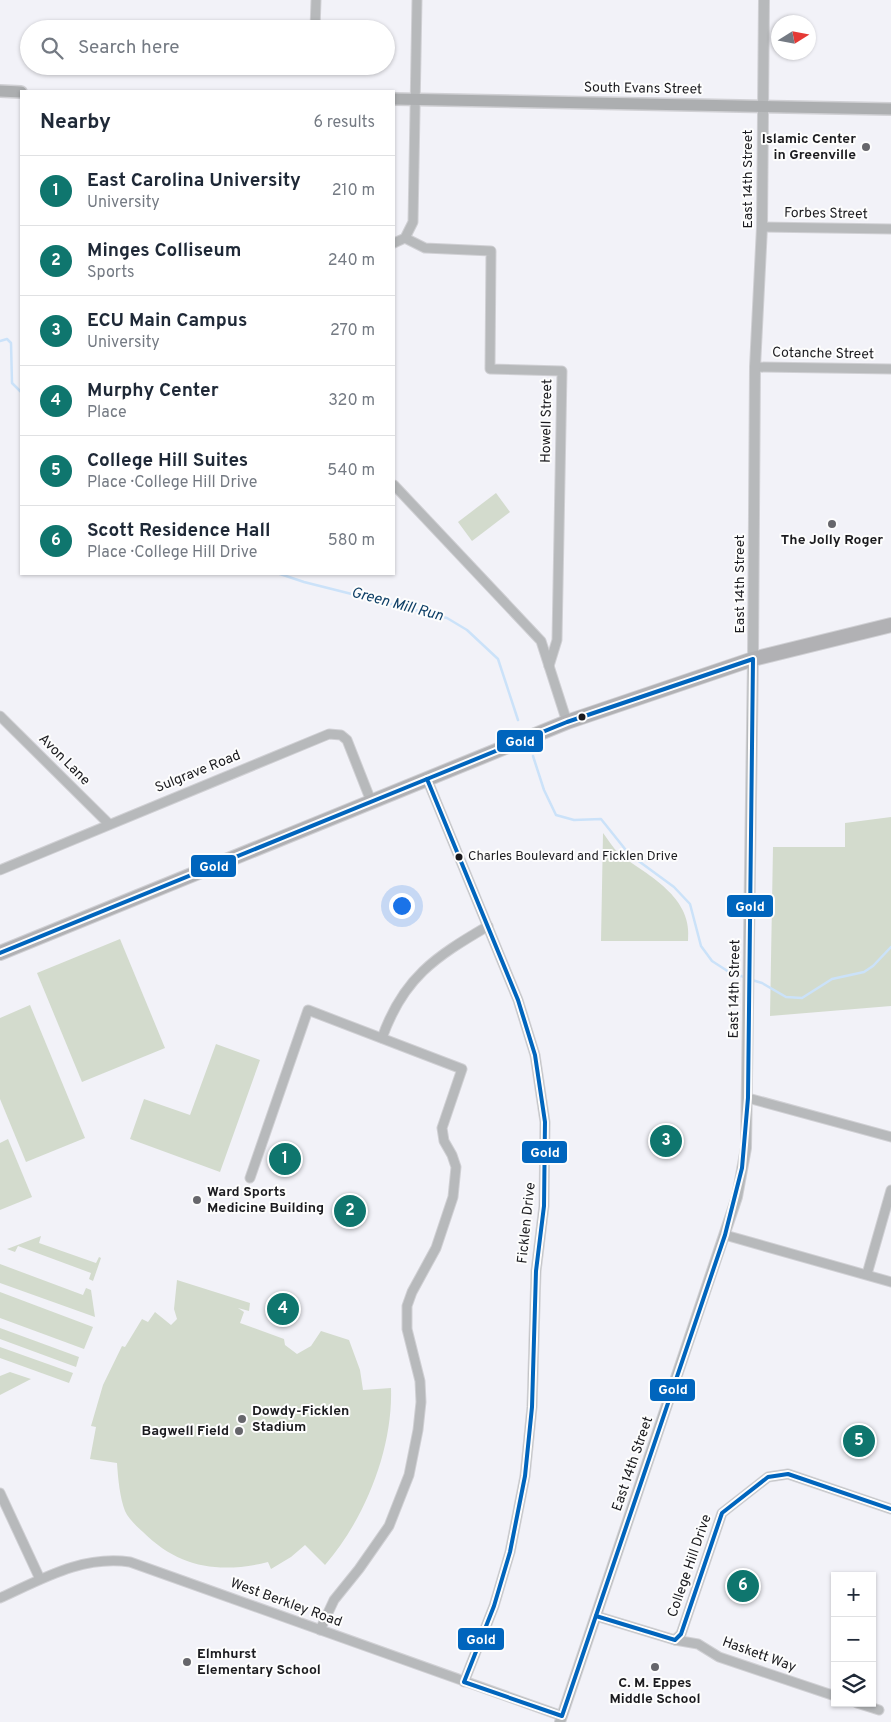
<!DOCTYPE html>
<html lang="en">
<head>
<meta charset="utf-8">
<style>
  :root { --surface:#fff; --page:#f2f2f3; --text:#1f2937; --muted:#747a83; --line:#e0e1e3; --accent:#0f766e }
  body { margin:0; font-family:Overpass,sans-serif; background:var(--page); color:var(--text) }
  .controls { position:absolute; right:15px; bottom:15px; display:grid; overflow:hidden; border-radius:0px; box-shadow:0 1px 4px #0004 }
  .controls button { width:45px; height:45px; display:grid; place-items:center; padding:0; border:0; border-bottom:1px solid var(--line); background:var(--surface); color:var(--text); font:25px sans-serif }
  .compass { position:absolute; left:771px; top:15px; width:45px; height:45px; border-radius:50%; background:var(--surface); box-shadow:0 1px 4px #0004; rotate:79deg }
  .you { position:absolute; left:401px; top:905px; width:18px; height:18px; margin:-12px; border:4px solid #fff; border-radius:50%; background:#1a73e8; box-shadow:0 0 0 8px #1a73e833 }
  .badge { display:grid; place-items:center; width:32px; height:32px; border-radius:50%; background:var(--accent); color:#fff; font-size:16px; font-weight:700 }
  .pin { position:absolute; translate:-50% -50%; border:2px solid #fff; box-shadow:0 1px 5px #0006 }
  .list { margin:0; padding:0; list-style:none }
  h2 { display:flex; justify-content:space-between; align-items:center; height:65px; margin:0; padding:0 20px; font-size:21px }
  h2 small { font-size:16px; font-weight:400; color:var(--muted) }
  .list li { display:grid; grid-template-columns:32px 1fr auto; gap:15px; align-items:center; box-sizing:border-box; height:70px; padding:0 20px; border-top:1px solid var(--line) }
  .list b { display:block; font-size:19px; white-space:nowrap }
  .list p { margin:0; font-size:16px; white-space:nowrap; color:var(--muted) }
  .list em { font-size:16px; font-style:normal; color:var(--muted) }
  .icon { flex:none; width:28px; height:28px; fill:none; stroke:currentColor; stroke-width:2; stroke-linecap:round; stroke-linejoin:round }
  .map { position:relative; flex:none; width:891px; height:1722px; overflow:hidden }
  .search { position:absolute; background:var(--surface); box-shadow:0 1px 4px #0004; left:20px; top:20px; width:375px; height:55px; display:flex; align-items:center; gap:12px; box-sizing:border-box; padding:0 18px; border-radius:28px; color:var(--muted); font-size:19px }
  .panel { position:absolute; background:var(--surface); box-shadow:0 1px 4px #0004; left:20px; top:90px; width:375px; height:485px; border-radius:0px }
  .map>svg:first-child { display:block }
  .green { fill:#d3dbcd }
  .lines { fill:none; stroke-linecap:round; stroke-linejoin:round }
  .stream { stroke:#cbe2f9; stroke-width:2.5 }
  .minor-casing { stroke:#d0d0d4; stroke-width:11 }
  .tertiary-casing { stroke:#d0d0d4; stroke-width:12 }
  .secondary-casing { stroke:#d0d0d4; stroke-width:14 }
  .primary-casing { stroke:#d0d0d4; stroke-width:16 }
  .minor { stroke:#b7b9bb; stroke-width:9 }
  .tertiary { stroke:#b7b9bb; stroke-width:10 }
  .secondary { stroke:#acaeb0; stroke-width:11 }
  .primary { stroke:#b1b1b4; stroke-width:14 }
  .bus-1-casing { stroke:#fdfdfd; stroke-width:8 }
  .bus-1 { stroke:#0065bd; stroke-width:4 }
  .poi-dot { fill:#66666b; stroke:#fdfdfd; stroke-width:2 }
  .bus-dot { fill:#1b1b1f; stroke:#fdfdfd; stroke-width:2 }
  .labels { text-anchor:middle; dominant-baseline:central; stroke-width:4; stroke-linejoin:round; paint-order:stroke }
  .bus-label { font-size:13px; fill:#1b1b1f; stroke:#fdfdfd; text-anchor:start }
  .street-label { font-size:14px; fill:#1b1b1f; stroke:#fdfdfd }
  .poi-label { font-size:14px; font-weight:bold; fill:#1b1b1f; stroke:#fdfdfd; text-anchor:start }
  .water-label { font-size:15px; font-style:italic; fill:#0e3f66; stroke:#fdfdfd }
  .line-badge { stroke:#fdfdfd; stroke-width:2 }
  .badge-label { font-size:14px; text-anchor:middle; font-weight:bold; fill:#fff }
</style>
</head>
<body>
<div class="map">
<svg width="891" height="1722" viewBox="0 0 891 1722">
  <rect width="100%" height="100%" fill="#f2f2f8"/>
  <!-- green -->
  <g class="green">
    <polygon points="496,493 510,512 472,541 458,522"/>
    <polygon points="891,817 891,1006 770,1016 773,847 845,847 845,823"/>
    <path d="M603,833c6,8 12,18 20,24 30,21 70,42 65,84h-87z"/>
    <polygon points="120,939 165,1048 82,1082 37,973"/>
    <polygon points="30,1005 85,1138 26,1162 0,1099 0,1018"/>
    <polygon points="216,1044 260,1060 220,1172 130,1139 144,1099 190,1115"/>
    <polygon points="8,1139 32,1197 0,1210 0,1143"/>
    <polygon points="41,1236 39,1243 96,1263 99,1257 101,1258 93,1281 89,1279 91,1273 18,1246 15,1252 7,1249"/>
    <polygon points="0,1264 83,1295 86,1288 91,1290 95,1317 0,1283"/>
    <path d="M177,1280l73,23 -1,8 -11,-3 6,4 -4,11 44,16 1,6 12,9 14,-8 10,-15 28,9 11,30 3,20 28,-2c2,61 -26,131 -66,177l-20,-20 -14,12 -20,12 -3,-7c-48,12 -89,6 -125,-30 -6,-5 -15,-14 -18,-21 -5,-13 -7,-32 -8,-48l-27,-4 6,-32 -5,-1 12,-41 19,-39 3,1 17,-28 6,3 7,-10 16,13 6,-6 -3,-10z"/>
    <polygon points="0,1292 93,1327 84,1349 0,1318"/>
    <polygon points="0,1328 79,1357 76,1367 0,1339"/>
    <polygon points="0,1347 73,1373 69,1383 0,1358"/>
    <polygon points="10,1372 31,1379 0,1395 0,1376"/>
  </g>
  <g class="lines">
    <!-- stream -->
    <g class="stream">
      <polyline points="0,341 7,339 11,343 12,383 21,392"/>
      <polyline points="280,574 304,582 447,618 467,630 498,659 518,720"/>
      <polyline points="533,756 544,790 556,815 574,820 601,819 629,854 674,887 690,904 701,946 712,961 729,972 744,977"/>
      <polyline points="752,980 762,983 786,997 802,998 832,979 864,972 873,966 891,947"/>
    </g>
    <!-- minor casing -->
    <g class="minor-casing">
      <g id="minor">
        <polyline points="315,29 316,0"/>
        <polyline points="762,227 891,229"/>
        <polyline points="405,238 425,248 491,251 490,369 562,371 557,640 549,666"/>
        <polyline points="394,243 405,238 413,222 417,0"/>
        <polyline points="755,367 891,369"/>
        <polyline points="394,485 541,641 567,722"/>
        <polyline points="0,716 109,824"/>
        <polyline points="427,779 518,1000 535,1055 545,1122 544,1206 536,1271 532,1407 525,1476 510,1552 494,1606 464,1682"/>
        <polyline points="0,870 329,734 341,735 347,740 371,801"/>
        <path d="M382,1038c21,-60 53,-81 106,-112"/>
        <polyline points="748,1098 891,1137"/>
        <polyline points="250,1178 308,1010 462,1069 442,1128 444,1141 452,1155 456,1167 453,1197 436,1248 412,1292 407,1306 407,1329 420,1381 421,1402 418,1430 409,1475 389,1526 359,1569 334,1600 320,1630"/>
        <polyline points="725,1235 891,1282"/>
        <polyline points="867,1274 891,1190"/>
        <polyline points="0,1493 40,1579"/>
        <path d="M0,1598c42,-19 82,-43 130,-36l432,154"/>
        <polyline points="596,1616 675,1640 681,1634 722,1513 768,1477 788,1474 891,1509"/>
        <polyline points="675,1640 698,1644 719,1657 835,1696"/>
        <polyline points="857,1703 879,1710"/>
      </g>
    </g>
    <!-- tertiary casing -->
    <g class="tertiary-casing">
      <polyline id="tertiary" points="560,1722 737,1197 746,1148 753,659 755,367 762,227 764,0"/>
    </g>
    <!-- secondary casing -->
    <g class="secondary-casing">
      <g id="secondary">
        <polyline points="0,91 21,92"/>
        <polyline points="394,99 891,109"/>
      </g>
    </g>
    <!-- primary casing -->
    <g class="primary-casing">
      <polyline id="primary" points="0,953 567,722 753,659 891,625"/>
    </g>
    <!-- minor -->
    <use href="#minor" class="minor"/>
    <!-- tertiary -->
    <use href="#tertiary" class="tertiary"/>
    <!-- secondary -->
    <use href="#secondary" class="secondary"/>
    <!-- primary -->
    <use href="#primary" class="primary"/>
    <!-- bus-1 casing -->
    <g class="bus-1-casing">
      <g id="bus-1">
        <polygon points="753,659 748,1098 742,1168 725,1235 562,1716 464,1682 494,1606 510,1552 525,1476 532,1407 536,1271 544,1206 545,1122 535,1055 518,1000 427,779 567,722"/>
        <polyline points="0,953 427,779"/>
        <polyline points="596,1616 675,1640 681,1634 722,1513 768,1477 788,1474 891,1509"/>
      </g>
    </g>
    <!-- bus-1 -->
    <use href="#bus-1" class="bus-1"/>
  </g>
  <!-- markers -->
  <g class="poi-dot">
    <circle cx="866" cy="147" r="5"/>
    <circle cx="832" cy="524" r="5"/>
    <circle cx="197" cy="1200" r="5"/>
    <circle cx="242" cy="1419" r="5"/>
    <circle cx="239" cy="1431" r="5"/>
    <circle cx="187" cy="1662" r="5"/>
    <circle cx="655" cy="1667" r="5"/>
  </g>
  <g class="bus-dot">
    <circle cx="582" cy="717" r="4.5"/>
    <circle cx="459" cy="857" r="4.5"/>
  </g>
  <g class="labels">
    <!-- bus labels -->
    <g class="bus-label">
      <text x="468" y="857">Charles Boulevard and Ficklen Drive</text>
    </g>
    <!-- street labels -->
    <g class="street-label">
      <text transform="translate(643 89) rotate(1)">South Evans Street</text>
      <text transform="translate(748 179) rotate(-90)">East 14th Street</text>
      <text transform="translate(826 214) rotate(1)">Forbes Street</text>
      <text transform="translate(823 354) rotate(1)">Cotanche Street</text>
      <text transform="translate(547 421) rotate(-89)">Howell Street</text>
      <text transform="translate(740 584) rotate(-90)">East 14th Street</text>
      <text transform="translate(64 760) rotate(45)">Avon Lane</text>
      <text transform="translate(198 772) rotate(-22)">Sulgrave Road</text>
      <text transform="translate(735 989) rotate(-89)">East 14th Street</text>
      <text transform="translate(527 1223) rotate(-84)">Ficklen Drive</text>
      <text transform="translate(633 1464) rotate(-71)">East 14th Street</text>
      <text transform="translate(690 1566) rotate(-71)">College Hill Drive</text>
      <text transform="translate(286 1603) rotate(20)">West Berkley Road</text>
      <text transform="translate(759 1655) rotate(20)">Haskett Way</text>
    </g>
    <!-- poi labels -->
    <g class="poi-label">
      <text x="856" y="139" text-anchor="end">Islamic Center<tspan x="856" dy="16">in Greenville</tspan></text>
      <text x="832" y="540" text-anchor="middle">The Jolly Roger</text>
      <text x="207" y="1192">Ward Sports<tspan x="207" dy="16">Medicine Building</tspan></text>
      <text x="252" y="1411">Dowdy-Ficklen<tspan x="252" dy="16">Stadium</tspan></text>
      <text x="229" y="1431" text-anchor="end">Bagwell Field</text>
      <text x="197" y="1654">Elmhurst<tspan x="197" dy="16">Elementary School</tspan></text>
      <text x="655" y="1683" text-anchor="middle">C. M. Eppes<tspan x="655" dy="16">Middle School</tspan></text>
    </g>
    <!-- water labels -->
    <g class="water-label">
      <text transform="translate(397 605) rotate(15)">Green Mill Run</text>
    </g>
  </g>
  <g class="line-badge">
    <rect x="496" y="729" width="48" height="24" rx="5" fill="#0065bd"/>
    <rect x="190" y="854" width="47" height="24" rx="5" fill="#0065bd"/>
    <rect x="726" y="894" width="48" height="24" rx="5" fill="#0065bd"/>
    <rect x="521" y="1140" width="47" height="24" rx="5" fill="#0065bd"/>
    <rect x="649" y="1378" width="47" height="24" rx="5" fill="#0065bd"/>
    <rect x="457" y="1627" width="48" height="24" rx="5" fill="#0065bd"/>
  </g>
  <g class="badge-label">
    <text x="520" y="746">Gold</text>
    <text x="214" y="871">Gold</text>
    <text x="750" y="911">Gold</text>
    <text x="545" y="1157">Gold</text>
    <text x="673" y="1394">Gold</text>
    <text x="481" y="1644">Gold</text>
  </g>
</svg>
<div class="controls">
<button>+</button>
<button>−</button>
<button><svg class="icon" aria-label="layers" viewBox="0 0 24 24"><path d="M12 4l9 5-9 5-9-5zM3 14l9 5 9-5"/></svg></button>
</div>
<svg class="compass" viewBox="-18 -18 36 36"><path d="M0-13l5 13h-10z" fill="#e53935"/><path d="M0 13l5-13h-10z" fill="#747a83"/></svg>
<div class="you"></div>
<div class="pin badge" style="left:285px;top:1159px">1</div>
<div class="pin badge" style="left:350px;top:1211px">2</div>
<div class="pin badge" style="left:666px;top:1141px">3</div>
<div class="pin badge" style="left:283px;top:1309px">4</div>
<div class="pin badge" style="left:859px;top:1441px">5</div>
<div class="pin badge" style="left:743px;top:1586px">6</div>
<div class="search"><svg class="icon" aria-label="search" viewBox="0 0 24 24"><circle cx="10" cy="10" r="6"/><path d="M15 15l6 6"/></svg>Search here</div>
<section class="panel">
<h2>Nearby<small>6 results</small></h2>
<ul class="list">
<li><span class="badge">1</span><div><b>East Carolina University</b><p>University</p></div><em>210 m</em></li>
<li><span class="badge">2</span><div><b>Minges Colliseum</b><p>Sports</p></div><em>240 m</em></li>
<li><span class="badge">3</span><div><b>ECU Main Campus</b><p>University</p></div><em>270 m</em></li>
<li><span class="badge">4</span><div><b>Murphy Center</b><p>Place</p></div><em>320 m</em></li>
<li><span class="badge">5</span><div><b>College Hill Suites</b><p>Place · College Hill Drive</p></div><em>540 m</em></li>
<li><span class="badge">6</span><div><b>Scott Residence Hall</b><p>Place · College Hill Drive</p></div><em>580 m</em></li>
</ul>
</section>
</div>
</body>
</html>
